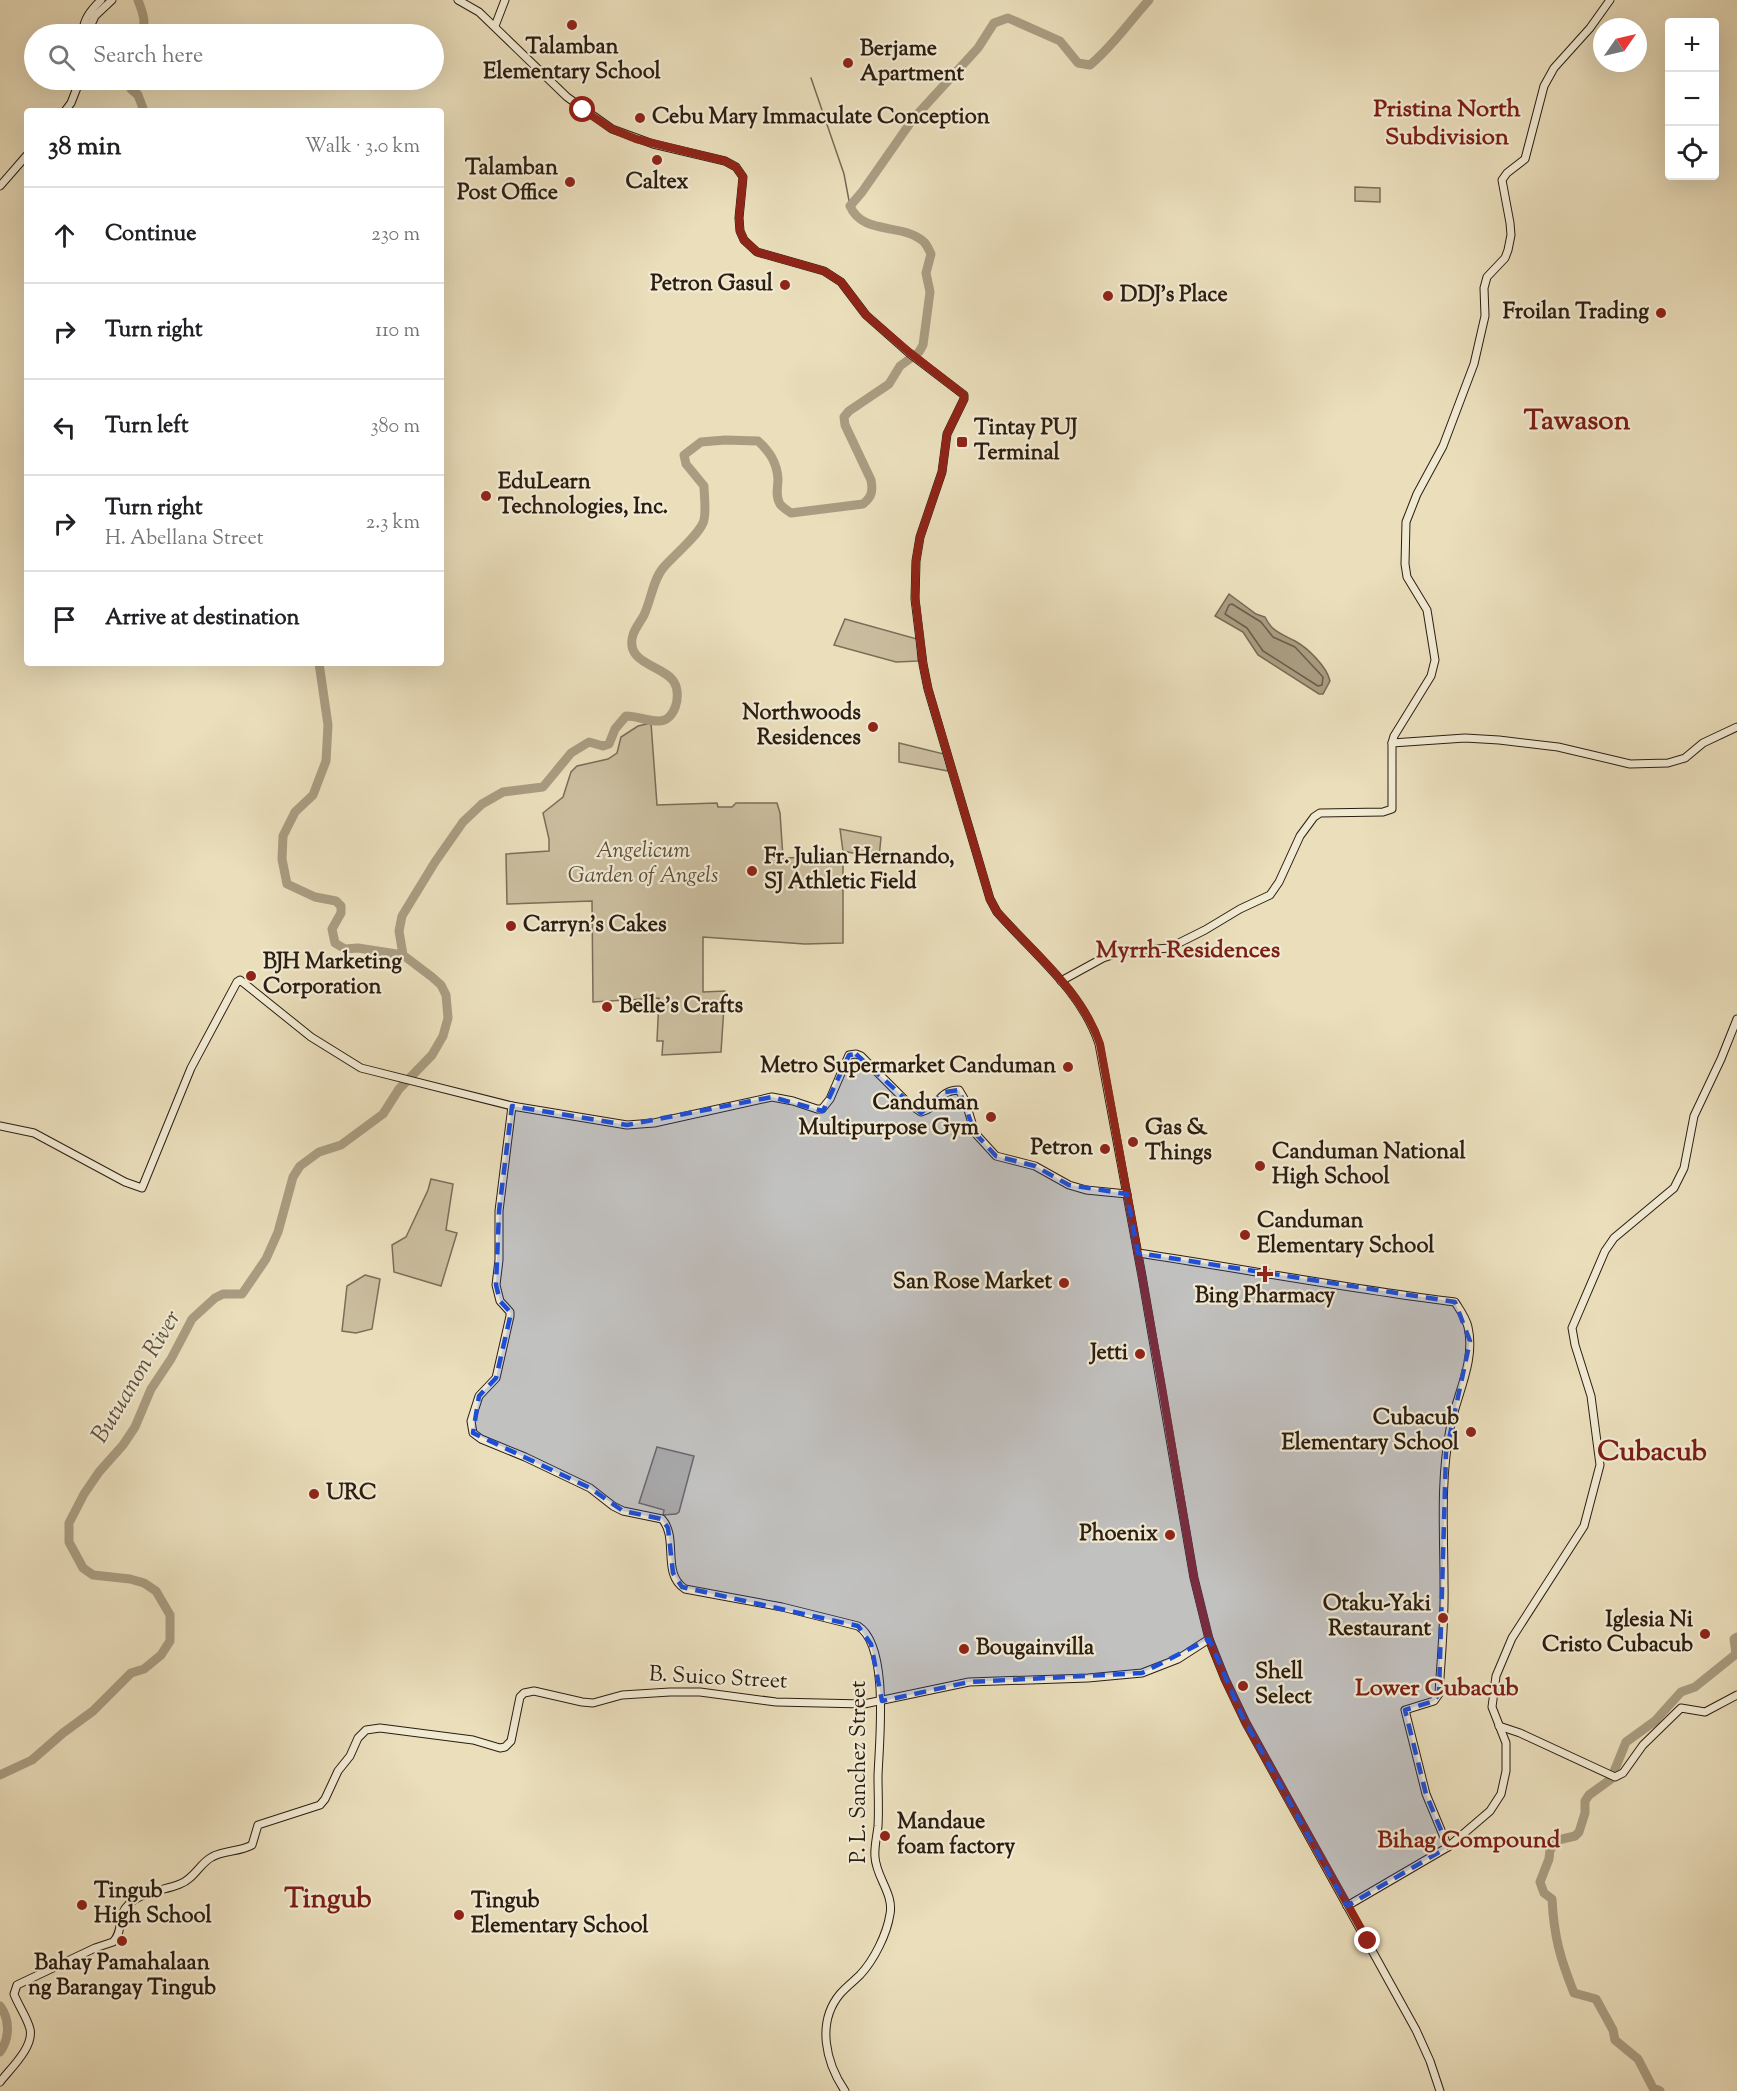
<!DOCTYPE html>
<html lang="en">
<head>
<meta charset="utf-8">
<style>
  :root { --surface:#fff; --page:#f6f6f6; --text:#202124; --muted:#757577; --line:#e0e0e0 }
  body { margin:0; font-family:"Sorts Mill Goudy",serif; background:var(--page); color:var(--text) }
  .controls { position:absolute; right:18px; top:18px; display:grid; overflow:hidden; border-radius:6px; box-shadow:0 6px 24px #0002 }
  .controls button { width:54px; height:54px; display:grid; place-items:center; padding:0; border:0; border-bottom:2px solid var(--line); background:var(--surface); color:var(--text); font:30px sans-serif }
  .compass { position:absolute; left:1593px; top:18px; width:54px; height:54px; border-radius:50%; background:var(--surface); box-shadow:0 6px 24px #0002; rotate:56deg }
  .stop { position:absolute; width:18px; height:18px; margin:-14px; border:4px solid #8f2418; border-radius:50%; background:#fff }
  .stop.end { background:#8f2418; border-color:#fff; box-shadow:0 2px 6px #0008 }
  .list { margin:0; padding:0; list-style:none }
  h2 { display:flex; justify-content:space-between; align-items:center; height:78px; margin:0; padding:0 24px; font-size:26px }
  h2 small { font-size:20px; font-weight:400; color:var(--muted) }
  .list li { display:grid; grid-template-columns:39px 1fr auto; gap:18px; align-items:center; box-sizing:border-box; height:96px; padding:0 24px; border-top:2px solid var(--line) }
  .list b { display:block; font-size:22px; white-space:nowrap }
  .list p { margin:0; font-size:20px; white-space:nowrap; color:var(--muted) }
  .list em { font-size:20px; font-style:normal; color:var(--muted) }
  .icon { flex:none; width:33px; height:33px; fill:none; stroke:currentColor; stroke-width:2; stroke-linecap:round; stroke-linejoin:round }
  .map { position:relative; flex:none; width:1737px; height:2091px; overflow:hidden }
  .search { position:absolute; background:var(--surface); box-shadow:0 6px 24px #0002; left:24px; top:24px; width:420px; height:66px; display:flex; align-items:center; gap:15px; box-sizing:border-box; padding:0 21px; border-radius:33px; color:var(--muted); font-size:22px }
  .panel { position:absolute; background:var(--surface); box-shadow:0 6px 24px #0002; left:24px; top:108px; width:420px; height:558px; border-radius:6px }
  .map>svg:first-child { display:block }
  .green { fill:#cabd9e; stroke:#7a6d58; stroke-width:1.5 }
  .water { fill:#a99c81; stroke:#776954; stroke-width:1.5 }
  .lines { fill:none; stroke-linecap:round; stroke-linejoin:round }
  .shore { stroke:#6a5c49; stroke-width:1.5 }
  .stream { stroke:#776954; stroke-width:1.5 }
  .river { stroke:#a99c81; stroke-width:9 }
  .secondary-casing { stroke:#2b1d11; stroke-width:9 }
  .secondary { stroke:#f1ead3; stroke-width:7 }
  .route { stroke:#8f2418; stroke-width:8 }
  .marked { fill:#1d4ed8; fill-opacity:0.2; stroke:#1d4ed8; stroke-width:4.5; stroke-dasharray:12 8; stroke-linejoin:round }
  .poi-dot { fill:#8f2418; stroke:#f1ead3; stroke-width:2 }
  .labels { text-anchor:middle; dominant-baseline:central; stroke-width:4.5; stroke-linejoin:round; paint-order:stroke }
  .poi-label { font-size:22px; font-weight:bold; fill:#2b1d11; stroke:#f1ead3; text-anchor:start }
  .park-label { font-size:22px; font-style:italic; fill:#5b4d3b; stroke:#f1ead3 }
  .street-label { font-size:22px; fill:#2b1d11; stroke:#f1ead3 }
  .neighbourhood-label { font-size:24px; font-weight:bold; fill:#7a1f14; stroke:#f1ead3 }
  .water-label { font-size:24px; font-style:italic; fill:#5d503e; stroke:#f1ead3 }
  .district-label { font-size:28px; font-weight:bold; fill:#7a1f14; stroke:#f1ead3 }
</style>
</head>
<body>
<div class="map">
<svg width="1737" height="2091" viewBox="0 0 1737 2091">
  <rect width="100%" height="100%" fill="#eadebb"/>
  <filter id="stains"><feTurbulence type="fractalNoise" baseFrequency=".00333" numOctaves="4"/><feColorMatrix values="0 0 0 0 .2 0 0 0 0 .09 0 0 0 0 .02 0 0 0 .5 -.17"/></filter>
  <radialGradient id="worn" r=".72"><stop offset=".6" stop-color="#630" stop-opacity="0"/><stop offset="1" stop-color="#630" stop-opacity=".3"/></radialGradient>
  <!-- green -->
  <g class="green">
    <polygon points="1355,187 1380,188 1380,202 1355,201"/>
    <polygon points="845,619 917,639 918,661 896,662 834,645"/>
    <polygon points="651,723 657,805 717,803 718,807 732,807 736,803 777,803 780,813 783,858 843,856 843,943 805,944 703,937 703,992 725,991 721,1052 662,1055 663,1041 657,1041 659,998 593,1002 592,901 507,904 506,854 549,851 549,839 543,813 563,797 571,772 577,766 608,759 617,753 621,737 638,726"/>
    <polygon points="899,743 944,754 948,771 899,762"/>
    <polygon points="840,829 881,837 879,858 843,851"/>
    <polygon points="431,1179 453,1184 446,1230 457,1233 441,1286 394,1272 392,1245 406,1237 428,1190"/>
    <polygon points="365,1275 380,1279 372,1329 356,1333 342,1331 347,1286"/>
    <polygon points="657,1447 694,1456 679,1512 676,1514 663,1515 664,1510 639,1503"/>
  </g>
  <!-- water -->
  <path class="water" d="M1229,594l27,20 9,3c7,15 17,17 30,24 13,7 32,26 35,40l-7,13h-4l-61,-39 -15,-23 -28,-16z"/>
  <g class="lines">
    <!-- shore -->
    <polygon class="shore" points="1232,604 1261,622 1273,637 1295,647 1323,677 1322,685 1318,686 1263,651 1247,628 1225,614 1229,605"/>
    <!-- stream -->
    <polyline class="stream" points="811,78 844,174 850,206"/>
    <!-- river -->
    <g class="river">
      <path d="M138,0c4,11 10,24 2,34"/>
      <polyline points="129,80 131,89 138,95 144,111"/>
      <polyline points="319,663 328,725 326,761 313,795 295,812 283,836 282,859 287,884 315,897 336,901 341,906 341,913 332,929 335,943 345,949 358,948 403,955"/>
      <path d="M0,1775l32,-15 31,-27 30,-22 38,-38 13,-4 17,-14 9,-14v-26l-14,-24 -12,-8 -14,-4 -37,-4 -10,-7 -14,-26v-19l15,-29 15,-22 24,-27 12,-18 16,-38 20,-30 21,-40 23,-21 8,-4h19l24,-35 12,-27 15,-55 7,-11 19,-14 22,-7 42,-31 16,-25 33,-34 11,-19 5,-18 -2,-23 -5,-10 -9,-8 -29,-22 -4,-24 3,-15 33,-54 28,-40 19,-18 21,-12 40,-5 28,-34 18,-11 14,4 6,-2 6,-15 11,-13c11,0 21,5 32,5 17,1 24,-26 16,-39 -10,-17 -50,-18 -41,-47 2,-7 8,-14 11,-20 7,-15 9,-35 19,-47 11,-13 33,-30 40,-45 4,-9 1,-27 1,-37l-18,-22 -2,-9 17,-13 24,-2 33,1c12,11 19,22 20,38 0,8 -3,17 2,25 2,3 8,7 11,9l72,-9c9,-7 10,-13 8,-24l-26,-55 -1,-8 5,-6 40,-27 11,-18 19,-14 4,-7 7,-53 -4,-19 5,-19c-2,-4 -4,-9 -7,-12 -22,-20 -61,-6 -74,-36l12,-14 51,-73 65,-71 16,-25 14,-5 52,23 18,22 12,2c23,-19 39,-43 59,-65"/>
      <path d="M0,2006c10,13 10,32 0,46"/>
      <path d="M1660,2091l-7,-3 -15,-29 -23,-19 -2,-10 -17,-31 -22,-6c-14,-35 -20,-56 -22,-94l-8,-6 -4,-11 9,-23 1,-9 8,-10 17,-4 4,-4 6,-19v-12l4,-6 22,-16 15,-37 29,-21 26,-29 14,-5 41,-33 -2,-15 3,-2"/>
    </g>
    <!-- secondary casing -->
    <g class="secondary-casing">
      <g id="secondary">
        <path d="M458,0l21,12 88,85 45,32 41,15 72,17 11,6 7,10 -4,41 1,13 4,9 13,12 67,19 17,11 25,33 43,38 55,42v4l-17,35 -5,38 -22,65 -4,24 -1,38 8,65 5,25 62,210 7,13c36,41 85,79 102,132l43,232 52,302 15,61 16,40 21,44 170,307 14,31 10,30"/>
        <polyline points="495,26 505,0"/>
        <polyline points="84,33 88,31 95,16 112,0"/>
        <path d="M84,34c-3,-13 8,-25 17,-34"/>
        <polyline points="65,111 71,103 80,80"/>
        <polyline points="0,186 27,155"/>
        <polyline points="1392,743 1465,738 1499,740 1558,747 1630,764 1668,763 1685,758 1703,743 1737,727"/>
        <polyline points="1061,981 1103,958 1121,952 1169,948 1205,930 1240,909 1270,895 1279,882 1300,836 1314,817 1320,813 1383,812 1392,809 1392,743 1394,736 1431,676 1435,660 1427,610 1407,577 1405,564 1406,522 1417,494 1443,446 1474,364 1485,316 1484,288 1487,277 1505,258 1508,250 1511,235 1510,223 1502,180 1507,173 1525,159 1544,86 1554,68 1590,28 1610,0"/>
        <path d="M512,1106l-13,105v49l-3,25 4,16 10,11v4l-14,62 -17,18 -8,25 2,12 8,6 44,18 65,31 23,18 10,5 39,8c17,19 -1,55 23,70l97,18 76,19c32,20 21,117 20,150 0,16 1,33 0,50 -1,10 -4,21 -3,31 1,20 19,37 15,57 -3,20 -16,46 -30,61 -6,6 -14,12 -20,19 -24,29 -14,69 5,97"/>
        <path d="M0,1126l34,7 91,49 17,6 49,-120 46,-86 3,-2 71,57 50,31 151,38 115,19 27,-2 118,-26 21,4 24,8h5l8,-10 19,-44 7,-1 5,2 47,47 13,9c18,-4 17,-22 38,-22l6,10 10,33 21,23 39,10 34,19 17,5 41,4"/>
        <path d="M1138,1253c106,16 211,36 317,49 5,8 11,16 13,25 8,35 -12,68 -18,102 -10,52 -6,103 -6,155 1,37 -3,74 -5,110l-5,7 -29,9 21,84 22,53"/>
        <polyline points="1499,1726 1520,1733 1615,1777 1623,1773 1643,1745 1681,1708 1705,1712 1737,1695"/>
        <polyline points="1347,1906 1448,1847 1490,1811 1501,1794 1506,1771 1506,1743 1492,1707 1496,1676 1512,1638 1584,1526 1600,1465 1591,1396 1575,1345 1572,1328 1605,1251 1614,1238 1674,1188 1684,1168 1694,1116 1721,1059 1737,1019"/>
        <path d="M0,2082c11,-14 34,-35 30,-53 -3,-12 -12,-24 -16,-35l3,-9 78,-37 18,-6c11,-11 4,-27 15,-37 14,-14 35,-14 52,-21 14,-5 20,-21 32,-27 12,-7 28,-5 40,-12l6,-20 62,-20 5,-6 13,-28 12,-15 8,-18 8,-8 14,-2 93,12 27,8 5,-1 6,-6 9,-44 4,-4 10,-2 48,11 11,1 29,-8 48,-3h30l76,10 88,2 105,-22 119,-4 54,-5 36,-14 31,-20"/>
      </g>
    </g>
    <!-- secondary -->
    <use href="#secondary" class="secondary"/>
  </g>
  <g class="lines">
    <!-- route -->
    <path class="route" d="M583,110l29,19 24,10 89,22 11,6 7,10 -4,41 1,13 4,9 13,12 67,19 17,11 25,33 43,37 55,43v4l-17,35 -5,38 -22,65 -4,24 -1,35 8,68 5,24 62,211 7,13c36,40 85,79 103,132l62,343 32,191 15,61 16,40 21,44 122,218"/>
  </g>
  <!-- marked area -->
  <path class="marked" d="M856,1054l65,59 24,-21 14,-2 16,43 21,23 39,10 34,19 58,9 11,59 317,49 15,39 -24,112 -7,241 -5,7 -29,9 21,84 22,53 -101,59 -105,-190 -33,-77 -67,34 -173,9 -87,19 -11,-57 -13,-18 -176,-39 -9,-14 -5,-45 -6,-9 -39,-8 -33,-23 -117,-55 6,-37 17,-18 15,-65 -11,-12 -4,-16 3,-74 13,-105 115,19 145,-28 51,14 26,-56z"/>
  <!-- markers -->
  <g class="poi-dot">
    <circle cx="572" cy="25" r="6"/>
    <circle cx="848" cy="63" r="6"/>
    <circle cx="640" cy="118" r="6"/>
    <circle cx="657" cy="160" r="6"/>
    <circle cx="570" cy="182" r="6"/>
    <circle cx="785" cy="285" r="6"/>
    <circle cx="1108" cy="296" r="6"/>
    <circle cx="1661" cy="313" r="6"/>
    <rect x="956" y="436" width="12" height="12" rx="3"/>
    <circle cx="486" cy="496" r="6"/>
    <circle cx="873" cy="727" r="6"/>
    <circle cx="752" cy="871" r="6"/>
    <circle cx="511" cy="926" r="6"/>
    <circle cx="251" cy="976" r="6"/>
    <circle cx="607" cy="1007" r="6"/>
    <circle cx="1068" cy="1067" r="6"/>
    <circle cx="991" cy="1117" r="6"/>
    <circle cx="1133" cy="1142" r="6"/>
    <circle cx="1105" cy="1149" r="6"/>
    <circle cx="1260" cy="1166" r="6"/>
    <circle cx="1245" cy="1235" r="6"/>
    <path d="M1262 1265h6v6h6v6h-6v6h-6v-6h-6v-6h6z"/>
    <circle cx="1064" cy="1283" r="6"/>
    <circle cx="1140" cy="1354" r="6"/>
    <circle cx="1471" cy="1432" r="6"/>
    <circle cx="314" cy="1494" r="6"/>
    <circle cx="1170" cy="1535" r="6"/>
    <circle cx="1443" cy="1618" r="6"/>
    <circle cx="1705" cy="1634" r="6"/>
    <circle cx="964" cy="1649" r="6"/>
    <circle cx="1243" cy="1686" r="6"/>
    <circle cx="885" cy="1836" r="6"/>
    <circle cx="82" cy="1905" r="6"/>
    <circle cx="459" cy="1915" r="6"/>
    <circle cx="122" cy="1941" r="6"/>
  </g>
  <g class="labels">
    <!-- poi labels -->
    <g class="poi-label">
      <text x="572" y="48" text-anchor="middle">Talamban<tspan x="572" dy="25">Elementary School</tspan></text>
      <text x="860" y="50">Berjame<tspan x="860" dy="25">Apartment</tspan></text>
      <text x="652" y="118">Cebu Mary Immaculate Conception</text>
      <text x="558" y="169" text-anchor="end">Talamban<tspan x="558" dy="25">Post Office</tspan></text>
      <text x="657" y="183" text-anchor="middle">Caltex</text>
      <text x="773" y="285" text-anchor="end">Petron Gasul</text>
      <text x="1120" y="296">DDJ’s Place</text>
      <text x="1649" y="313" text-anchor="end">Froilan Trading</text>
      <text x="974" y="429">Tintay PUJ<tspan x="974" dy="25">Terminal</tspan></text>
      <text x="498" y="483">EduLearn<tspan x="498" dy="25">Technologies, Inc.</tspan></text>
      <text x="861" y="714" text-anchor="end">Northwoods<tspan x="861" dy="25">Residences</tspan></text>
      <text x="764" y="858">Fr. Julian Hernando,<tspan x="764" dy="25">SJ Athletic Field</tspan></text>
      <text x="523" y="926">Carryn's Cakes</text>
      <text x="263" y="963">BJH Marketing<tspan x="263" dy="25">Corporation</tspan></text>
      <text x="619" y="1007">Belle's Crafts</text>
      <text x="1056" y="1067" text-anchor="end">Metro Supermarket Canduman</text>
      <text x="979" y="1104" text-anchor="end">Canduman<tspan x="979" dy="25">Multipurpose Gym</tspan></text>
      <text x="1145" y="1129">Gas &amp;<tspan x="1145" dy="25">Things</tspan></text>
      <text x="1093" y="1149" text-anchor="end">Petron</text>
      <text x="1272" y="1153">Canduman National<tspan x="1272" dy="25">High School</tspan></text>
      <text x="1257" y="1222">Canduman<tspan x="1257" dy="25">Elementary School</tspan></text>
      <text x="1052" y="1283" text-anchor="end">San Rose Market</text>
      <text x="1265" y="1297" text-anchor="middle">Bing Pharmacy</text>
      <text x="1128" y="1354" text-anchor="end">Jetti</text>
      <text x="1459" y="1419" text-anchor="end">Cubacub<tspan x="1459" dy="25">Elementary School</tspan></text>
      <text x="326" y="1494">URC</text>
      <text x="1158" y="1535" text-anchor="end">Phoenix</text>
      <text x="1431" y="1605" text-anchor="end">Otaku-Yaki<tspan x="1431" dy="25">Restaurant</tspan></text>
      <text x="1693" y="1621" text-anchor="end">Iglesia Ni<tspan x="1693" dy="25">Cristo Cubacub</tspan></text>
      <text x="976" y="1649">Bougainvilla</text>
      <text x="1255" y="1673">Shell<tspan x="1255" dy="25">Select</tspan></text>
      <text x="897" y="1823">Mandaue<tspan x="897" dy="25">foam factory</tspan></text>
      <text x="94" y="1892">Tingub<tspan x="94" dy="25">High School</tspan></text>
      <text x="471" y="1902">Tingub<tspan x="471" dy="25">Elementary School</tspan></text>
      <text x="122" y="1964" text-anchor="middle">Bahay Pamahalaan<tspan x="122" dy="25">ng Barangay Tingub</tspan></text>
    </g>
    <!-- park labels -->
    <g class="park-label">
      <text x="643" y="852">Angelicum<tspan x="643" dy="25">Garden of Angels</tspan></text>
    </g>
    <!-- street labels -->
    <g class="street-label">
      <text transform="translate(718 1679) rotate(3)">B. Suico Street</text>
      <text transform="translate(860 1772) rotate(-90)">P. L. Sanchez Street</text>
    </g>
    <!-- neighbourhood labels -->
    <g class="neighbourhood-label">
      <text x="1447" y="110">Pristina North<tspan x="1447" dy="28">Subdivision</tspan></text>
      <text x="1188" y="951">Myrrh Residences</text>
      <text x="1437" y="1689">Lower Cubacub</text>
      <text x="1469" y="1841">Bihag Compound</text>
    </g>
    <!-- water labels -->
    <g class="water-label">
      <text transform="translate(137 1377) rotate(-59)">Butuanon River</text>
    </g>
    <!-- district labels -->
    <g class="district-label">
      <text x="1577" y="422">Tawason</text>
      <text x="1652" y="1453">Cubacub</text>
      <text x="328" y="1900">Tingub</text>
    </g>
  </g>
  <rect width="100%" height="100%" filter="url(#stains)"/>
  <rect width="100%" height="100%" fill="url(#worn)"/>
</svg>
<div class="controls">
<button>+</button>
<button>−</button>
<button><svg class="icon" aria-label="locate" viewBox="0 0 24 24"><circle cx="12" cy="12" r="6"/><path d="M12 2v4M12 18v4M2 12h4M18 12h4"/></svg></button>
</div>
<svg class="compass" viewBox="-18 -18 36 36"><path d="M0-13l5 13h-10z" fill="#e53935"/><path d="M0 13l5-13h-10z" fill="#757577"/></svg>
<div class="stop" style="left:583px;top:110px"></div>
<div class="stop end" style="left:1368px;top:1941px"></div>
<div class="search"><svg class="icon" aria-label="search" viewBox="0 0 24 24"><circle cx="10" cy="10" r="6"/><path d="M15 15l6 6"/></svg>Search here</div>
<section class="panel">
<h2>38 min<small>Walk · 3.0 km</small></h2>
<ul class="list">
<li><svg class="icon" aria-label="ahead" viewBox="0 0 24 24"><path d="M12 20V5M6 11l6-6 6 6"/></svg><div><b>Continue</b></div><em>230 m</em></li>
<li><svg class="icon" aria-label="right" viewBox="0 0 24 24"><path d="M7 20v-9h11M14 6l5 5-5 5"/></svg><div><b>Turn right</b></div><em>110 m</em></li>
<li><svg class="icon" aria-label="left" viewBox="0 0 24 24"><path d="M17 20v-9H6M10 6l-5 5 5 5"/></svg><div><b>Turn left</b></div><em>380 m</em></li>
<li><svg class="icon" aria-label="right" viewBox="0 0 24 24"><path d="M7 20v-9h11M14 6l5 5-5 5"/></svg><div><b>Turn right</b><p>H. Abellana Street</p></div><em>2.3 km</em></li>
<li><svg class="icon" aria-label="arrive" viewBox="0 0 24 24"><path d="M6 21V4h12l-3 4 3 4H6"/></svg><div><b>Arrive at destination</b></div></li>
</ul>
</section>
</div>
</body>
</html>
